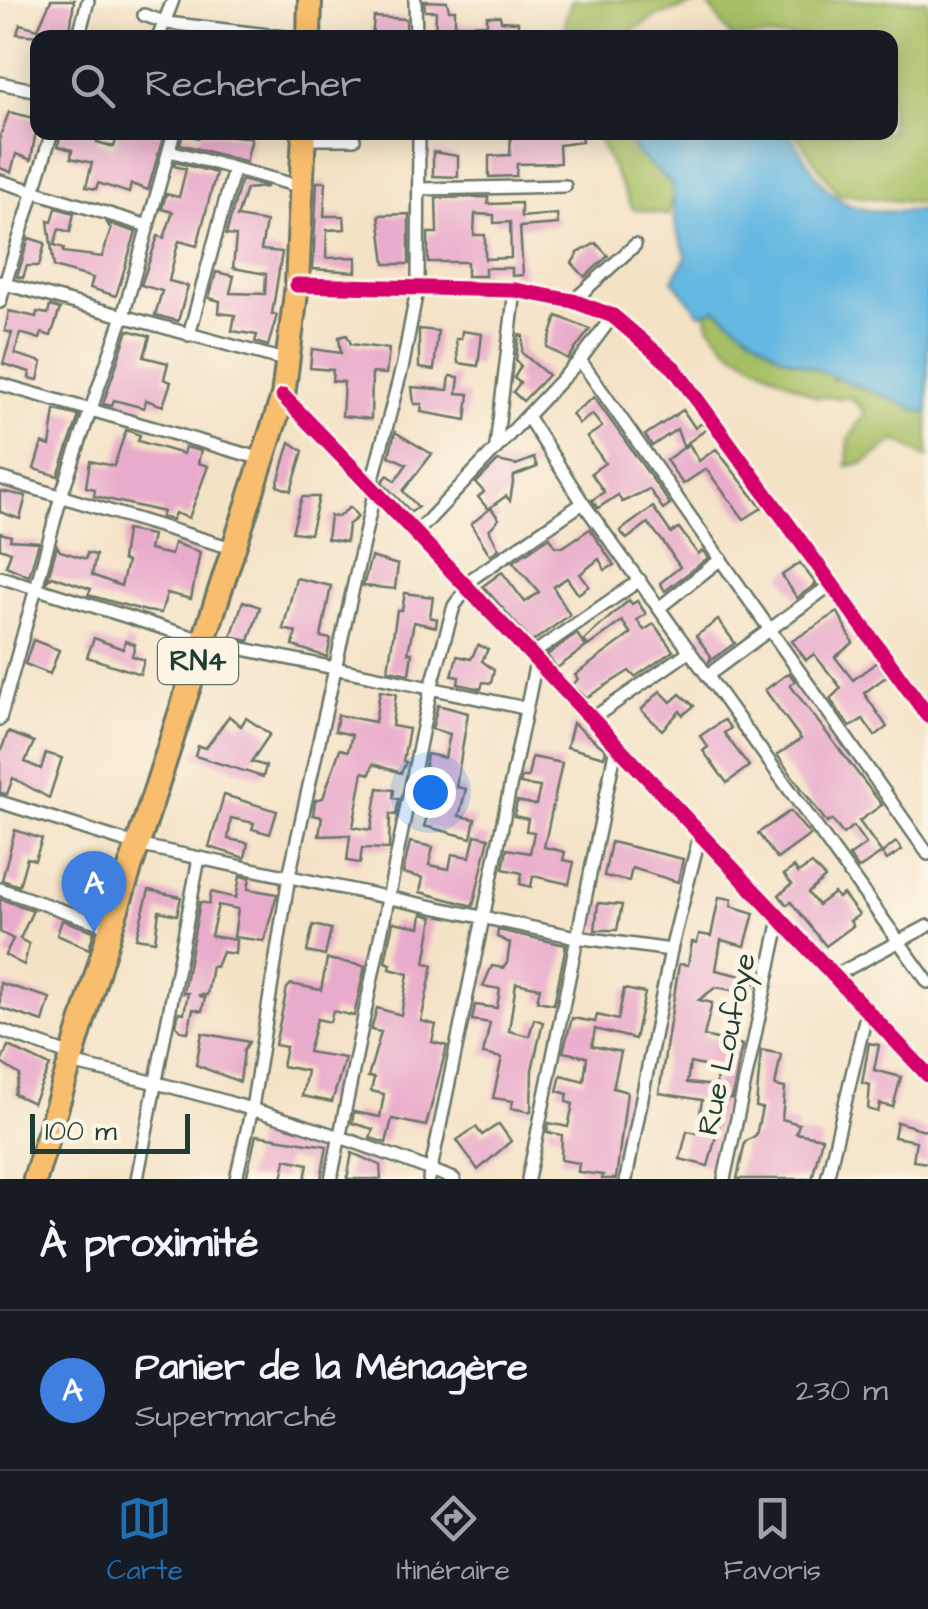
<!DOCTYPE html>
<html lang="fr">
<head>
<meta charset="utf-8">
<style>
  :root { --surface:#171b24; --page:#242831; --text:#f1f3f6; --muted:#9ea1a6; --line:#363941; --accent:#1f6fb2 }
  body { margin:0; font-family:"Architects Daughter",sans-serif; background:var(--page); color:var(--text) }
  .scale { position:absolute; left:30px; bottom:25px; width:160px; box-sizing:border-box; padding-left:10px; border:5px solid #1f3d34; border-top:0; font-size:28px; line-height:35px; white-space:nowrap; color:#1f3d34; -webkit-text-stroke:8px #fcf5e5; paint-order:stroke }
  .you { position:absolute; left:430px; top:792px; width:35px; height:35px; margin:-25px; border:8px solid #fff; border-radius:50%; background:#1a73e8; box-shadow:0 0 0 15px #1a73e833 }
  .badge { display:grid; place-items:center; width:65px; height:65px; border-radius:50%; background:var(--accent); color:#fff; font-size:32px; font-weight:700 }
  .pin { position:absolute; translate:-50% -82px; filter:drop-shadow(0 2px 5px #0008) }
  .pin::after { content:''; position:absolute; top:52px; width:35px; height:30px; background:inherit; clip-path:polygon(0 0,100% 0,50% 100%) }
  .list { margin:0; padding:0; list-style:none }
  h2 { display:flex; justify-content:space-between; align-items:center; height:130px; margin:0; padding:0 40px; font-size:42px }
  h2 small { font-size:32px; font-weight:400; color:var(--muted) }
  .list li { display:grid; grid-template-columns:65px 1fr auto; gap:30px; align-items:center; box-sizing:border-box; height:160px; padding:0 40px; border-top:2px solid var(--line) }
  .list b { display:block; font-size:38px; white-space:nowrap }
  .list p { margin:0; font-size:32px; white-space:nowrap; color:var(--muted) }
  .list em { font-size:32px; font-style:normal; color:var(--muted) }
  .icon { flex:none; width:55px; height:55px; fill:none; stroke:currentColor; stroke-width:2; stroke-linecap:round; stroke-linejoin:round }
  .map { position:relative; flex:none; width:928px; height:1179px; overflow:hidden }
  .search { position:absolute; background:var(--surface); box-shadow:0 5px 25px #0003; left:30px; right:30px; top:30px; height:110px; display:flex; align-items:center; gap:25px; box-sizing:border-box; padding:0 35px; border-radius:20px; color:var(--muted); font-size:38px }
  .sheet { height:290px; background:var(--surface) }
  nav { display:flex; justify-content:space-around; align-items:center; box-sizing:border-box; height:140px; border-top:2px solid var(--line); background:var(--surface); font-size:28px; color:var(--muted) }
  nav a { display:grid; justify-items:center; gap:5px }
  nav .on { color:var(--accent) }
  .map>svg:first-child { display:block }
  .green { fill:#a6bf65; stroke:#627e4c; stroke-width:2.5 }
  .water { fill:#65b8e1; stroke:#427a8a; stroke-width:2.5 }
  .building { fill:#e9abcb; fill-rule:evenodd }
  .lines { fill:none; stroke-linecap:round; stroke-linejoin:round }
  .street-casing { stroke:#6a7767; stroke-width:16 }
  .highway-casing { stroke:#6a7767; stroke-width:28 }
  .street { stroke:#fff; stroke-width:11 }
  .highway { stroke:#f9be6d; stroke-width:22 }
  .cycleway-casing { stroke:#fcf5e5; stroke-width:21 }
  .cycleway { stroke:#d6006c; stroke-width:15 }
  .labels { text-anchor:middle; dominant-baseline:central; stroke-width:10; stroke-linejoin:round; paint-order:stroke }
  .shield { fill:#fcf5e5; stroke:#617469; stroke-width:2.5 }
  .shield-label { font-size:28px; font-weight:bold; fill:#1f3d34 }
  .street-label { font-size:30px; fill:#1f3d34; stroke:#fcf5e5 }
</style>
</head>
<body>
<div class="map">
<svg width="928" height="1179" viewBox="0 0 928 1179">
  <rect width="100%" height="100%" fill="#fcf5e5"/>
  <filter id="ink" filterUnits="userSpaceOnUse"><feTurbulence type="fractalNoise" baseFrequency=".01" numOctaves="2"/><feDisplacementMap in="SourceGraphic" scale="20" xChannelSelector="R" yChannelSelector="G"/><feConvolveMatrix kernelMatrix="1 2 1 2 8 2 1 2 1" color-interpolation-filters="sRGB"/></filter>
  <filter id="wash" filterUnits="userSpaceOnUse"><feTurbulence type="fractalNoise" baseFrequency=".0048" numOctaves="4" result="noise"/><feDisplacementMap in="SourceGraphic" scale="40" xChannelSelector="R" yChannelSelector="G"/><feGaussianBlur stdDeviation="2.25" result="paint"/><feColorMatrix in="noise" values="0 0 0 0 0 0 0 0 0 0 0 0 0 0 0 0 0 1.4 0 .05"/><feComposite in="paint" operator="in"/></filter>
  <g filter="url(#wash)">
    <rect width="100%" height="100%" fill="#f4e2c6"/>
    <!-- green -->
    <g class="green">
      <polygon points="572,0 928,0 928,204 838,194 795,133 890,132 890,38 731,37 706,1 660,15 620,37 566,37 565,19"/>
      <polygon points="595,133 627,133 675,188 669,215 633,209"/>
      <polygon points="719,300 772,338 789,360 829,360 833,381 842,372 928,406 928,458 896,440 864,463 847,466 849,439 865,412 851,398 816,397 729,349 709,325 705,307"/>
    </g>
    <!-- water -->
    <path class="water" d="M627,133h162c45,73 50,83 139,77v204l-149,-59 -63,-46 -16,5 -27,-34 14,-24 -11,-27 -4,-45 -36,-31z"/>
    <g id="blocks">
      <!-- building -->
      <g class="building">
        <polygon points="51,0 74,0 70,32 59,29 59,38 17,34 20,24 38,29"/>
        <polygon points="424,1 447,2 449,10 455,10 455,25 487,24 487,16 500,16 501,21 518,22 518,34 435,38 436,11 425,11"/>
        <polygon points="374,17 406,19 406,38 372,38"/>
        <polygon points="9,112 38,119 31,160 16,154 11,172 0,168 0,136"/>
        <polygon points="61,132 99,132 97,142 114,147 118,132 164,134 148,190 131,184 129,193 98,183 96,189 86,187 92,163 71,158 72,150 58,146"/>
        <polygon points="200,132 252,138 246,162 180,144 183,134 199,138"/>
        <polygon points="511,132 581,132 582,142 559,145 560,163 517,164 516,176 489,177 489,156 510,155"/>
        <polygon points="433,152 458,156 458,177 433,176"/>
        <polygon points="175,162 216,173 197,246 179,241 176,251 169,281 188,286 178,321 155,315 162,291 141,285 158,236 164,238 173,212 162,209 166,194 179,197 186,169 174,166"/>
        <polygon points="241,180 267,187 246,189 237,217 266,222 261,250 282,252 272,314 277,315 268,346 255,342 257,335 232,331 235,315 219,313 220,301 209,298 216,272 234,276 230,293 265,294 266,274 233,268 236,236 226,235"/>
        <polygon points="317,182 326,182 324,216 344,216 345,229 327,230 326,258 356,257 356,272 313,269"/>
        <path d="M488,197v7l33,-1v14l36,-3 1,10 -38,3 3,48 -11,1v-8h-27v8h-18v-14h-39v-29h9l-1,-35zM475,214l19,1v8l16,-1 1,36 -26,1v-24h-11z"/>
        <polygon points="56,208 74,213 70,232 59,229 54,245 64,248 63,252 102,257 111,229 107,223 136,232 116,296 90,288 93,278 54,267 48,221 52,222"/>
        <polygon points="409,214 409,264 385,264 379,215"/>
        <polygon points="29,238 45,243 39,266 27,266 23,278 17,277"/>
        <polygon points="596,243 608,256 585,277 572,263 578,253"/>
        <polygon points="50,306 60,309 51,336 42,333 40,339 20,333 15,354 42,362 38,380 29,378 30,372 3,364 12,333 5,331 9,311 36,317 37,312 48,314"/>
        <polygon points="557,316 590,329 568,359 547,347"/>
        <polygon points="419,329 438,331 434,370 419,368"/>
        <polygon points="128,330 150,336 144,357 168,363 164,379 171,382 163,406 146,400 144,408 114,400 112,406 103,404"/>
        <polygon points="462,331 482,334 478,366 458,363 456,339 461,339"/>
        <polygon points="347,335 351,344 389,349 386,374 372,373 371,419 342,416 344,382 332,381 333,370 310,368 312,349 341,353 339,337"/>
        <polygon points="519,335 523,336 522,353 548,375 523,401 513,392 520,383 514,378 521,366 516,361"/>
        <polygon points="450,376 459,377 457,393 469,394 466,420 421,412 422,404 414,404 412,387 448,390"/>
        <polygon points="594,397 670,504 663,509 649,489 622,502 618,495 598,508 592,500 604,492 591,473 605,463 587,437 602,427 592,414 579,424 572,414"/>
        <polygon points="55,410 79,416 58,476 34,469 42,443 50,446"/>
        <polygon points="683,410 695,428 702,423 707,429 683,446 677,429 652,446 645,435"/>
        <polygon points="126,430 140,435 138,441 183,454 185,447 201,451 198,463 208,466 189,518 175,513 172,520 161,517 163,512 94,496 95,489 86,487 90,461 114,466"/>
        <polygon points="395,432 432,454 403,491 418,507 411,512 382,482 388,475 395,481 407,464 389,456"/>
        <polygon points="290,442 303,451 291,491 277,486"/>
        <polygon points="689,444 699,461 716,449 762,508 744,519 706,469 683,484 666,460"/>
        <polygon points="534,458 537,467 514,476 510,501 506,496 488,509 478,497 484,492 476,483 498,461 516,465"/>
        <polygon points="0,491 26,496 20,519 0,512"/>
        <polygon points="302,497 319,497 310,534 292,532"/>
        <polygon points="350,507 358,517 348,525 346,542 327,539 330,516 338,517"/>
        <polygon points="653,507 671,533 679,528 698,554 703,551 708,558 665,591 660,583 680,567 664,543 648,523 627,539 620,531"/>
        <polygon points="491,508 499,519 489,530 499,549 490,555 471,524"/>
        <polygon points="590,529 614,565 605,570 599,559 580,574 589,586 578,594 567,578 553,587 570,615 532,642 483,586 502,572 525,602 539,592 513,562 550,537 555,546 563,547"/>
        <polygon points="126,530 152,535 149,550 171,555 174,543 200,552 191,599 167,593 161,613 146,611 88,595 91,589 52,576 47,581 57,546 60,551 86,559 87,553 96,555 92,575 121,586 127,562 122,560"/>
        <polygon points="0,533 11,536 10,540 39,542 29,576 6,566 11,552 0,548"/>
        <polygon points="371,557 398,565 395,589 363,586"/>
        <polygon points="800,563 816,584 797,598 782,575"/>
        <polygon points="296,578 331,586 321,637 331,639 327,657 293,646 296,632 283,629"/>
        <polygon points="405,593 433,597 430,617 437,619 436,627 414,622 408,653 412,653 409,674 388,670 397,610 402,610"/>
        <polygon points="629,600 632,604 637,601 646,614 637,620 644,630 654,624 673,651 635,677 629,671 586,698 573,685 578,679 575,675 631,634 622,621 588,646 584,640"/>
        <polygon points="243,601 260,607 249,641 231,637"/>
        <polygon points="838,612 853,643 835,657 853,680 877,662 887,676 864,693 887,727 875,736 863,719 850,727 830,699 841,688 814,654 806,660 792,641"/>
        <polygon points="718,620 735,643 709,662 711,656 696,636"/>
        <polygon points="577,634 586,647 557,668 547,655"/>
        <polygon points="94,638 123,649 125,641 135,644 132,656 144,660 140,674 87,657"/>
        <polygon points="33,640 59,650 50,674 25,664"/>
        <polygon points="478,645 488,649 482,661 494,670 491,683 483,682 481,689 458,684 459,677 452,676 457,656 471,659"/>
        <polygon points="789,673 795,681 790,685 882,805 859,821 882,853 896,842 902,850 887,860 882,853 858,869 849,856 866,844 853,826 843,834 832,820 827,823 777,755 801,739 765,690"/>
        <polygon points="380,691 396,694 392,726 409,729 403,761 406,762 401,773 373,764 370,774 363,772 353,827 371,830 378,788 394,790 393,798 399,799 396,815 390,814 389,849 362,848 360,863 347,861 350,835 319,836 322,817 313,815 315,800 323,798 340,749 348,751 352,735 335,731 338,715 375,722"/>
        <polygon points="660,691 671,702 680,694 694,706 683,715 680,711 662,730 641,710"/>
        <polygon points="438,705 468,713 456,787 466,789 459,816 475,819 471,838 424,826 434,795 421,792 427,754 445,758 450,734 432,729"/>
        <polygon points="229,716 241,726 246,718 270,734 251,762 266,766 263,777 195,756 198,746 206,748"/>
        <polygon points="724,720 731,728 724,733 749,766 727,783 703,751 708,747 700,736"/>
        <polygon points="573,723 606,750 604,757 567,747"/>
        <polygon points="8,732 34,742 25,762 41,769 46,753 62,758 49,798 13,778 7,794 0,793 0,753"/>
        <polygon points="532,757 562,763 544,847 565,852 563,860 574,862 569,884 533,876 531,887 520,884 522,873 503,869 507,849 530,853 534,832 526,831 528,819 514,816 517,801 536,805 540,787 520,784 522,777 528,777"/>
        <polygon points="224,795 277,811 270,834 252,829 254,823 231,818 228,839 248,843 245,858 209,847"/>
        <polygon points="790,811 810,835 777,859 758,833"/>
        <polygon points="15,830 42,839 35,860 27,858 19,886 2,880"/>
        <polygon points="475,835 489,838 473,906 420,892 423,878 403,873 410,842 433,847 429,865 449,869 452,854 470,857"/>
        <polygon points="611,842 683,859 678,882 632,868 629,881 604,876"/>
        <polygon points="812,864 825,878 808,893 818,905 834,893 838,898 843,894 859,915 850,921 853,926 826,946 791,902 787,905 779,895 792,884 784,875 794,867 798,873"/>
        <polygon points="240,876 250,878 248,889 277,894 264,941 234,937 238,909 218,905 211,936 236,940 235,954 222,952 216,967 212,966 207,995 198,995 205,998 202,1011 193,1009 188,1032 181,1031 176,1025 179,1012 184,1013 188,993 183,993 200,902 209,904 211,892 236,898"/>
        <polygon points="149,890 181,897 177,915 159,911 155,941 136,938"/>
        <path d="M719,897l13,2 -1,7 23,7 -9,33 -24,-6 -5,30 39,9 -3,15 -36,-7 -17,13 13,3 -8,33 38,9 -10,54h-6l-18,67 -28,-7 7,-28 10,2 5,-33 -43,-7 20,-129 9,1 4,-23 5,1 2,-9 12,2zM690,1063l27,6 -1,17 -29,-3z"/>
        <polygon points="0,899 33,910 20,939 29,944 24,965 5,955 13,939 0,932"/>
        <polygon points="598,903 622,905 617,930 595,930"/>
        <polygon points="422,914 433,917 425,963 433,965 421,1021 436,1025 432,1042 447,1046 426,1126 392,1119 386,1143 370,1138 373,1129 352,1123 354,1112 380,1117 384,1094 371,1091 374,1078 368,1077 381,1032 371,1030 377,1008 401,1015 408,974 390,969 391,964 385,962 393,922 420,927"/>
        <polygon points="62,920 94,931 89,949 57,935"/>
        <polygon points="313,925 331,929 325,956 307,952"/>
        <polygon points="498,930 566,945 554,1004 537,1001 540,988 516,983 509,1031 529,1036 534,1019 543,1022 532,1070 531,1112 511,1108 513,1101 493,1098 502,1058 483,1054 490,1023 472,1020 475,1005 497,1008 500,989 483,986 492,966 503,968 507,963 510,943 497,937"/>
        <polygon points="327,959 365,966 354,1016 333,1011 330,1022 317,1019 308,1052 345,1058 332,1102 302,1096 307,1071 282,1066 286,1047 275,1045 287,988 291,984 321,990"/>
        <polygon points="0,983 50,998 43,1022 0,1008"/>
        <polygon points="624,989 645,993 635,1039 595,1029 592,1046 621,1052 613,1088 627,1092 616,1179 602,1179 603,1175 578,1172 579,1163 561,1160 562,1135 547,1132 549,1123 568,1127 573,1104 566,1102 568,1094 557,1091 561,1075 584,1081 587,1057 563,1052 572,1018 595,1022 597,1015 618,1020"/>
        <polygon points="202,1033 249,1042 244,1050 240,1082 196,1065"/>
        <polygon points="869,1043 879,1045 874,1070 901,1077 893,1107 880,1104 878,1112 868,1109 870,1085 862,1083"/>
        <polygon points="8,1046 50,1066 33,1103 14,1094 20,1075 1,1063"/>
        <polygon points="761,1050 781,1054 775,1086 785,1088 782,1119 799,1124 796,1133 822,1138 812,1179 737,1179 745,1142 756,1135 762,1108 756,1107"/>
        <polygon points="897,1122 928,1131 928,1163 913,1161 916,1141 894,1137"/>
        <polygon points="499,1124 511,1141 478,1170 457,1140 476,1127 482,1135"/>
        <polygon points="256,1135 327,1146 321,1179 305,1179 308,1164 286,1159 282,1179 246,1179"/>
        <polygon points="352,1153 380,1165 381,1179 347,1179"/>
      </g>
    </g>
  </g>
  <g filter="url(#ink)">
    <use href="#blocks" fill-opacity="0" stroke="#6a7767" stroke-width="2.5"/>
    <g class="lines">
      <!-- street casing -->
      <g class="street-casing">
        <g id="street">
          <polyline points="415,0 416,38"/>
          <polyline points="144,15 167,23 294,38"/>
          <polyline points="78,38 88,1"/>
          <polyline points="158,38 173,0"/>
          <polyline points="0,83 38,91"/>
          <polyline points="52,132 5,284 288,361"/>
          <polyline points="303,139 354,139"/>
          <polyline points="170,151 302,187"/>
          <polyline points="0,181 148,226"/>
          <polyline points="419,189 565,186"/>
          <polyline points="0,282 5,284 0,302"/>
          <polyline points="297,285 515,290 573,301 613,316 674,368 928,716"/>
          <polyline points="573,301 635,245"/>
          <polyline points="189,335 234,169"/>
          <polyline points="580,360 928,854"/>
          <polyline points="0,384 262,459"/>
          <path d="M283,396c218,223 430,453 645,679"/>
          <polyline points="527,416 583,503 928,982"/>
          <polyline points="496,446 515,290"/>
          <polyline points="0,478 235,549"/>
          <polyline points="371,486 403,364 418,285 419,132"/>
          <polyline points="418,531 580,360 613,316"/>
          <polyline points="0,577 205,641 525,708"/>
          <polyline points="464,584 583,503"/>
          <polyline points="660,607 721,559"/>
          <polyline points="531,655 640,580"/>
          <polyline points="708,675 829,586"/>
          <polyline points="0,719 62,493 123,316 174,132"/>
          <polyline points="590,720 690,651"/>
          <polyline points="0,802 137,845 576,937 671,950"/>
          <polyline points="0,889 111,927"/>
          <polyline points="834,976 928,926"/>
          <polyline points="0,1030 71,1055"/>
          <path d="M70,1063c132,28 258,66 384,116"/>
          <polyline points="137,1179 199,858"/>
          <polyline points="236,1179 252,1108 289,876 375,489"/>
          <polyline points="331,1179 431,688 454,606 467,588"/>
          <polyline points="429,1179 536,662"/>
          <polyline points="528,1179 616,747"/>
          <polyline points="626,1179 671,950 700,834"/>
          <polyline points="724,1179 780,919"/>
          <polyline points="827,1179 867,1011"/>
        </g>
      </g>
      <!-- highway casing -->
      <g class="highway-casing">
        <g id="highway">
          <polyline points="309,38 310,0"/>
          <polyline points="35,1179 111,927 283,396 297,285 304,132"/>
        </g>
      </g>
      <!-- street -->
      <use href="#street" class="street"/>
      <!-- highway -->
      <use href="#highway" class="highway"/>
      <!-- cycleway casing -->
      <g class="cycleway-casing">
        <g id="cycleway">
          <polyline points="297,285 515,290 573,301 613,316 674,368 928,716"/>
          <path d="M283,396c218,223 430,453 645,679"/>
        </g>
      </g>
      <!-- cycleway -->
      <use href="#cycleway" class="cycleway"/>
    </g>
  </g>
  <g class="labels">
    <!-- shield labels -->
    <rect class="shield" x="158" y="638" width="80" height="46" rx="8"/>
    <g class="shield-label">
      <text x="198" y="661">RN4</text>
    </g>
    <!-- street labels -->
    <g class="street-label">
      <text transform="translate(727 1044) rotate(-78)">Rue Loufoye</text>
    </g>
  </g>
</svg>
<div class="scale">100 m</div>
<div class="you"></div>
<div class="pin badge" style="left:94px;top:933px;background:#3f7fe0">A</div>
<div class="search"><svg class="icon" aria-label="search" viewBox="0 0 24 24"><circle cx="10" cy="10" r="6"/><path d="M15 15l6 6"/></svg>Rechercher</div>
</div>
<section class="sheet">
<h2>À proximité<small></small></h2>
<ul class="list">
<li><span class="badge" style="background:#3f7fe0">A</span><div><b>Panier de la Ménagère</b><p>Supermarché</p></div><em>230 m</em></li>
</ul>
</section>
<nav>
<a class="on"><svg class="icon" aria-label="map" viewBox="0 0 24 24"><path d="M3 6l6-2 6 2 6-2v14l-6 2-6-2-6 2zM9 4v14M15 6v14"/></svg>Carte</a>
<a><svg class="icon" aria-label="directions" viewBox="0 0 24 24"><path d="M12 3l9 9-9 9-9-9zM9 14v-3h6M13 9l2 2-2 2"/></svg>Itinéraire</a>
<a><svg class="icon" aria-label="saved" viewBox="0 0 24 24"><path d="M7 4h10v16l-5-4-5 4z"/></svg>Favoris</a>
</nav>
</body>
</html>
